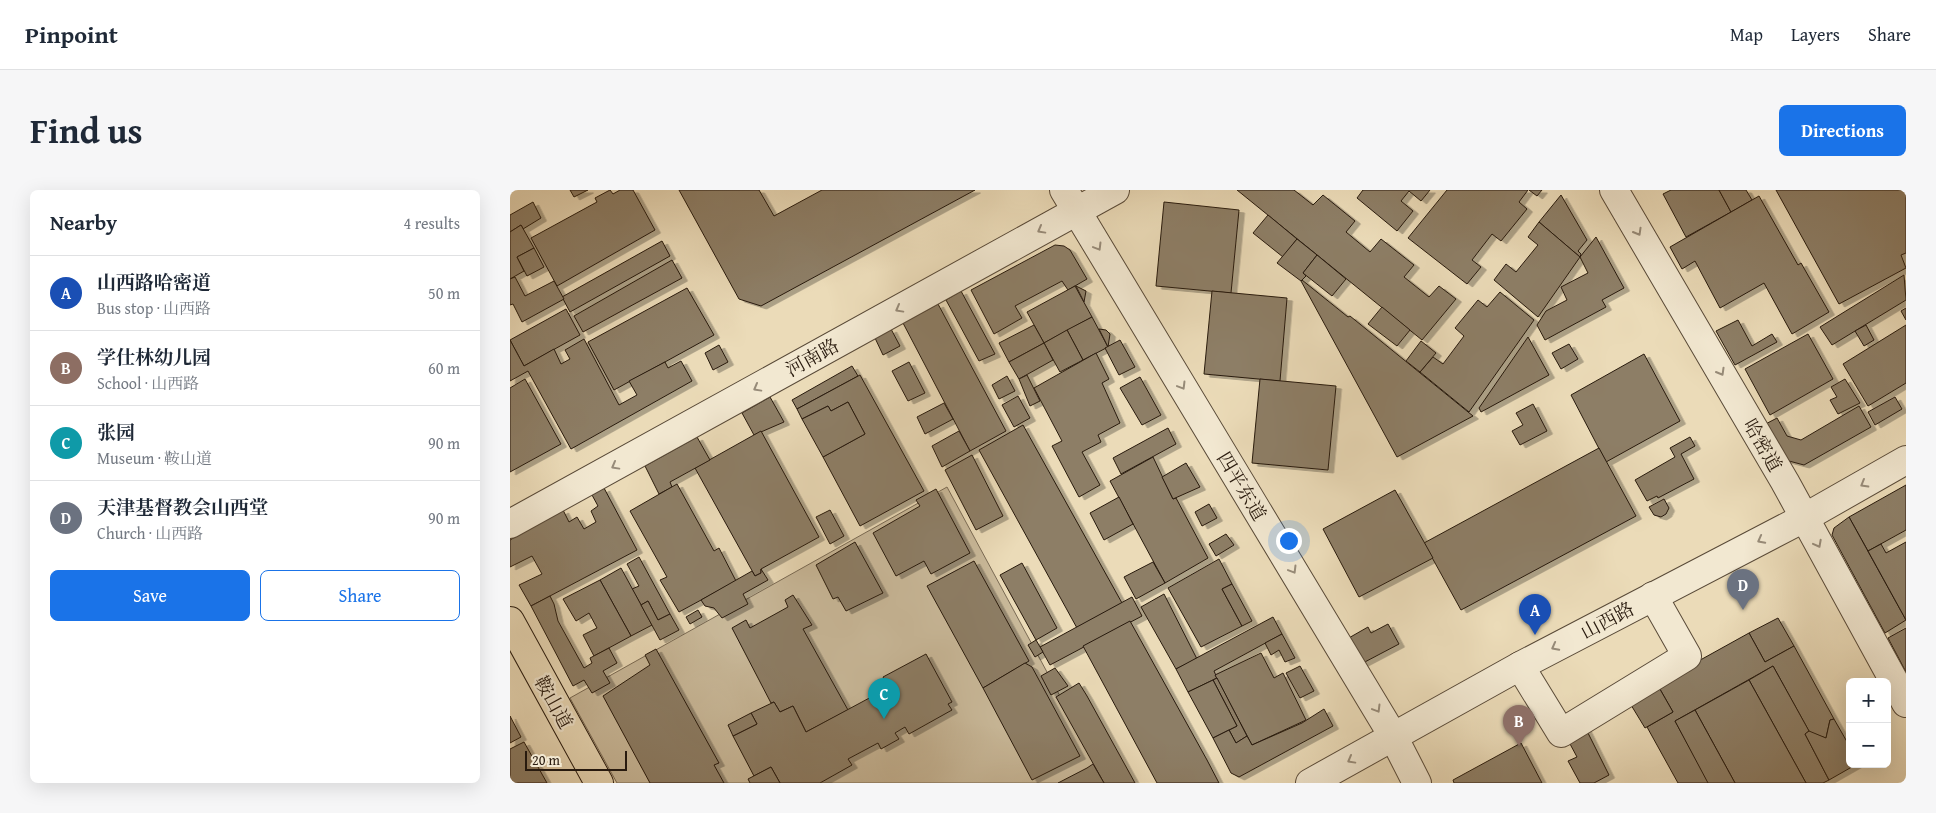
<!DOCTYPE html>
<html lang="en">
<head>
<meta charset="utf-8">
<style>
  :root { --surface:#fff; --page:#f6f6f7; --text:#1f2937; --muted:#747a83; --line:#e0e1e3; --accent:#1a73e8 }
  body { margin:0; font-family:"Gentium Book Plus","Noto Serif SC",serif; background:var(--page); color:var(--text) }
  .controls { position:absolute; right:15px; bottom:15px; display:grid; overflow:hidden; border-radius:8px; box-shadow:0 5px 20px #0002 }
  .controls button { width:45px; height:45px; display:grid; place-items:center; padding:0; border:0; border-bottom:1px solid var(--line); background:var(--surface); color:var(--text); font:25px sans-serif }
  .scale { position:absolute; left:15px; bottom:12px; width:102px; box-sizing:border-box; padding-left:5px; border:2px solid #281a0e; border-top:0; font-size:14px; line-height:18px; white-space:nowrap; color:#281a0e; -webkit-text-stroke:4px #f2e8d1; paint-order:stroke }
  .you { position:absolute; left:778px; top:350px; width:18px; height:18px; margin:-12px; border:4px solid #fff; border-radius:50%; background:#1a73e8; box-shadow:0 0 0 8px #1a73e833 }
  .badge { display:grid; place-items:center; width:32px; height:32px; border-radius:50%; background:var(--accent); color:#fff; font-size:16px; font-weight:700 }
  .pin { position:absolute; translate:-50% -41px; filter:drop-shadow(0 1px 2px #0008) }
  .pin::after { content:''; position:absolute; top:26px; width:18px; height:15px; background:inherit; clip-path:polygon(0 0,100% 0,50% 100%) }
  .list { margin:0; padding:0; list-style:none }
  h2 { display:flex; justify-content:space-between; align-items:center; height:65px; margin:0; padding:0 20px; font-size:21px }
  h2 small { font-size:16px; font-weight:400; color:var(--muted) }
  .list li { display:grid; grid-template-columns:32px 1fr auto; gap:15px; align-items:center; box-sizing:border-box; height:75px; padding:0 20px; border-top:1px solid var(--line) }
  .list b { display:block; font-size:19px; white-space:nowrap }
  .list p { margin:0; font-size:16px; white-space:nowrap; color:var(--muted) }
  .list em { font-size:16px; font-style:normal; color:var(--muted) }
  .actions { display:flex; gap:10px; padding:15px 20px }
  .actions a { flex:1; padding:11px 0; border:1px solid var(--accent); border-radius:8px; text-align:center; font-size:18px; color:var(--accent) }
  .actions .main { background:var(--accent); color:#fff }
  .map { position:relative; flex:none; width:1396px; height:593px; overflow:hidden; border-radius:8px }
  header { display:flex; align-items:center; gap:30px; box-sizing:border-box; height:70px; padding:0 25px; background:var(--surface); border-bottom:1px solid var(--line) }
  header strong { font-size:24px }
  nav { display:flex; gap:28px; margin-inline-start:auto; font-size:18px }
  .intro { display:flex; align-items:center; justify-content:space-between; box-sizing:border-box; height:120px; padding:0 30px }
  h1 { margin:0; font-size:35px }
  .button { padding:12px 22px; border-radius:8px; background:var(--accent); color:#fff; font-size:18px; font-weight:700 }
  main { display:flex; gap:30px; padding:0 30px }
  aside { flex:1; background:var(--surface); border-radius:8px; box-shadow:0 5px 20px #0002 }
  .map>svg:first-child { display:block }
  .green { fill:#caba9b; stroke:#796a54 }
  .building { fill:#8d7e66; stroke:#281a0e; filter:url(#shadow) }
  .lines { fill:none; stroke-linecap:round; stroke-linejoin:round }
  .minor-casing { stroke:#594a38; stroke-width:30 }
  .major-casing { stroke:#281a0e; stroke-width:30 }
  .minor { stroke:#f2e8d1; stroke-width:28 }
  .major { stroke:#ebdbb8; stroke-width:28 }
  .oneway { stroke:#978b79 }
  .labels { text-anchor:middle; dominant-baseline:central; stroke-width:4.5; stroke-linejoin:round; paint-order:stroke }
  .street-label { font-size:19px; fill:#281a0e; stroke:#f2e8d1 }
</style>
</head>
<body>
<header>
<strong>Pinpoint</strong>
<nav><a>Map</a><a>Layers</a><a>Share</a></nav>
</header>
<div class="intro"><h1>Find us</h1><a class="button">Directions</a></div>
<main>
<aside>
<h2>Nearby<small>4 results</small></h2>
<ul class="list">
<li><span class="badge" style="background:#1a4fb4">A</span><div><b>山西路哈密道</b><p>Bus stop · 山西路</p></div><em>50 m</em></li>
<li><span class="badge" style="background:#8d6e63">B</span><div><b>学仕林幼儿园</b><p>School · 山西路</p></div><em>60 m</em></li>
<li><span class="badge" style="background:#0f9aa8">C</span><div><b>张园</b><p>Museum · 鞍山道</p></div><em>90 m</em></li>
<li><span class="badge" style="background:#6b7280">D</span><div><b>天津基督教会山西堂</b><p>Church · 山西路</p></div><em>90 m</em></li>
</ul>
<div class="actions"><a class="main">Save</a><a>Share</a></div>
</aside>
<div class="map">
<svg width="1396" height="593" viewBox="0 0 1396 593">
  <defs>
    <filter id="shadow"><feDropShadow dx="5.5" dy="3" stdDeviation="0" flood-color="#0004"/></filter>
  </defs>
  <rect width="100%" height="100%" fill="#ebdbb8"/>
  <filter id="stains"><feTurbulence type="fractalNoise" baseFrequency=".004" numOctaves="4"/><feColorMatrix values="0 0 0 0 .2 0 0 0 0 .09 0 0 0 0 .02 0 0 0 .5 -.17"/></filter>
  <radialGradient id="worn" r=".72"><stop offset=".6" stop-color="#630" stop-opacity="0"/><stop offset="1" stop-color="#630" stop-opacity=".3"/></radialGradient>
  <!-- green -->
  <polygon class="green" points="437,297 597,593 107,593 60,508"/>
  <!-- building -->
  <g class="building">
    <polygon points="60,0 78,0 64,7"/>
    <polygon points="100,0 103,4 110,0 123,0 145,40 47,96 21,48 87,12 85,8"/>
    <polygon points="169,0 249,0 264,26 312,0 465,0 251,116 229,109"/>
    <polygon points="727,0 784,0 803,15 813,5 845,31 836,42 860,62 871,49 904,75 894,87 919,107 929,96 946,109 912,150"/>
    <polygon points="853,0 920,0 911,11 899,1 891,11 903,21 887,41 847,8"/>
    <polygon points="937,0 1018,0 1009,12 1017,19 991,51 982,44 962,70 971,77 957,94 898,48"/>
    <polygon points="1019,0 1032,0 1027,6"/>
    <polygon points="1161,0 1209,0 1221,22 1176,47 1153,4"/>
    <polygon points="1209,0 1236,0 1242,10 1221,22"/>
    <polygon points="1266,0 1396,0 1396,63 1391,65 1396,78 1329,114"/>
    <polygon points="1051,5 1077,50 1068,61 1071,64 1070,67 1029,32"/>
    <polygon points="1249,6 1288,75 1291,73 1319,122 1282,144 1254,93 1210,118 1185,71 1172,79 1160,57"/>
    <polygon points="23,12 31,28 13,39 11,35 0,42 0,25"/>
    <polygon points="654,12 729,20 721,103 646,96"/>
    <polygon points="758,25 787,49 773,67 743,43"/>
    <polygon points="1029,32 1070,67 1028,127 984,90 996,74 1006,82 1028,55 1018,47"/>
    <polygon points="11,35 24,58 7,67 14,81 0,89 0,42"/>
    <polygon points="1086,47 1114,98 1092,110 1096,117 1035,150 1027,135 1036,121 1057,110 1051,97 1078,83 1070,67"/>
    <polygon points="787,49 807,65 793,83 796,86 791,91 767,73"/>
    <polygon points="152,51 160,66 60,122 52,107"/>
    <polygon points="545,55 554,56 560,60 577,89 558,100 552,91 505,116 512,128 484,144 461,100"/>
    <polygon points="24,58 34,77 17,86 7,67"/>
    <polygon points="807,65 836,89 822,106 793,83"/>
    <polygon points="162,70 172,88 73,142 64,126"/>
    <polygon points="1394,85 1396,110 1322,155 1310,137"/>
    <polygon points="5,87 15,106 44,91 54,109 12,132 3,114 0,115 0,89"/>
    <polygon points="792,90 838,127 840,126 963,226 887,267 791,91"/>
    <polygon points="565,96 582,127 534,153 517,122"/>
    <polygon points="566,96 576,101 574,112"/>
    <polygon points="177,98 204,145 104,200 78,152"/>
    <polygon points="451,101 485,164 469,171 436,110"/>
    <polygon points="702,101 777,108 770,191 694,184"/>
    <polygon points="990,102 1024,130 959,222 910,182 923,167 933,174 954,146 945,138 968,110 977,117"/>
    <polygon points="428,114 496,241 460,261 393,133"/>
    <polygon points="872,117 900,140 887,156 858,134"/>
    <polygon points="1396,118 1396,130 1391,121"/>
    <polygon points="56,119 70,145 14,176 0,150"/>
    <polygon points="582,127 598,157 573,170 557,140"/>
    <polygon points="1228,130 1242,156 1262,144 1267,152 1225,175 1206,141"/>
    <polygon points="524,135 534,153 499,172 489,153"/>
    <polygon points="1356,135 1364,150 1354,156 1345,141"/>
    <polygon points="1396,135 1396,193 1358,216 1333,174"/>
    <polygon points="381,139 390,156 373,165 365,148"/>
    <polygon points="589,139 596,140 600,144 598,157"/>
    <polygon points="557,140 573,170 550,182 534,153"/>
    <polygon points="1298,144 1323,189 1260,225 1235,179"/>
    <polygon points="1018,147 1039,185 971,222 969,218"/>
    <polygon points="74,149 109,215 127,205 119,191 155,172 158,178 171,171 182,191 61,259 18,181 0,191 0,150 14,176 44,159 51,174 60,169 55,160"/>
    <polygon points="610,150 625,177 609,185 595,158"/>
    <polygon points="911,151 926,163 910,182 896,171"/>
    <polygon points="534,153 543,170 509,189 499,172"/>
    <polygon points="1059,154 1068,169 1051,179 1042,163"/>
    <polygon points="209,155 218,172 203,180 195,163"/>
    <polygon points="586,163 599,189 592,193 610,233 588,245 591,252 572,262 590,295 569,307 542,256 552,251 524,198"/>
    <polygon points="1134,164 1170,231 1096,272 1061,205"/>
    <polygon points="399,172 415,203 398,211 382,181"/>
    <polygon points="342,176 348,186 287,219 282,210"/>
    <polygon points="350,185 414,301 350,336 313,267 355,244 338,212 321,221 318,216 292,229 287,219"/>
    <polygon points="517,185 530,211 520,216 509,189"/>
    <polygon points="497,186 505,201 489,209 482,195"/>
    <polygon points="630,187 651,225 632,235 610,198"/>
    <polygon points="15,189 51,254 0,282 0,198"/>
    <polygon points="750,189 826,196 818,280 742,273"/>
    <polygon points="1335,189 1350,213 1328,224 1320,210 1327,207 1321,197"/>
    <polygon points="508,206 520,228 504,237 492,215"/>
    <polygon points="260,207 274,232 244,245 232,223"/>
    <polygon points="1385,207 1392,219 1365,235 1358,222"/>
    <polygon points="338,212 355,244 313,267 292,229 318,216 321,221"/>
    <polygon points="434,213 443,229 415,244 407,227"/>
    <polygon points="1023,214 1037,241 1010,255 1002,241 1013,235 1006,223"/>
    <polygon points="1349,216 1361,237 1294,275 1264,267 1248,238 1267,228 1277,246 1291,250"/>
    <polygon points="513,235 612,413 567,438 469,260"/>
    <polygon points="658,238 666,254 611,284 603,268"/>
    <polygon points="251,241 309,347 251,379 251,383 245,386 185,278"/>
    <polygon points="449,241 460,261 432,277 422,256"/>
    <polygon points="187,247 200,270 160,292 162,297 149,304 135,276"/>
    <polygon points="1180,247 1185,256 1171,264 1184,289 1148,308 1147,306 1137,311 1125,290 1165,267 1160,258"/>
    <polygon points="1089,258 1126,326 951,420 914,353"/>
    <polygon points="462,265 493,326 466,340 435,280"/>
    <polygon points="643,267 663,309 666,308 698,368 655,393 600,291"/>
    <polygon points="676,273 690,297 663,309 652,287"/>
    <polygon points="167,294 204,361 209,358 226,391 169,422 150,390 157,387 120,321"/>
    <polygon points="1396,295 1396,340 1358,361 1339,327"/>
    <polygon points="94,298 127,360 21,416 9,395 32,384 22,366 0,377 0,350 53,320 59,332 67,327 74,339 86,332 81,321 88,316 82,305"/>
    <polygon points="426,299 460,363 421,384 414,371 386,386 363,343 410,316 406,310"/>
    <polygon points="885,300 923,368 849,407 813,339"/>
    <polygon points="609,307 623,334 594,350 580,323"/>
    <polygon points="1154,309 1159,318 1156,324 1151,327 1144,325 1139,317"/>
    <polygon points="699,314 707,328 692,336 685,322"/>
    <polygon points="320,320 334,346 320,354 306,327"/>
    <polygon points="1339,327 1396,430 1375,443 1322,345 1324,338"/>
    <polygon points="716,344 724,355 706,366 699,354"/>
    <polygon points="345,352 373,403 336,421 328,407 323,409 306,375"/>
    <polygon points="1396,352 1396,430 1358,361 1371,354 1376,363"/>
    <polygon points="129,367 160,424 148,430 138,411 131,415 122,399 129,396 117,374"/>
    <polygon points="709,369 722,394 712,399 732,436 691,457 658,398"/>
    <polygon points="464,371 519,471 473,498 417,396"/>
    <polygon points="643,372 655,393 626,409 614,387"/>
    <polygon points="512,373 547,438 526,450 490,385"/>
    <polygon points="111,378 142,435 121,446 90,390"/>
    <polygon points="251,379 258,390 233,404 238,414 212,428 204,418 195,416 191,410 242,381 245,386 251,383"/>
    <polygon points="90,390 121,446 84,466 73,445 87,438 79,423 66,431 53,409"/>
    <polygon points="722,394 742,431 732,436 712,399"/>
    <polygon points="654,404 687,469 666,479 631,417"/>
    <polygon points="283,405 302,435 293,439 338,520 296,542 283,516 270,522 264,512 261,513 222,438 236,430 240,438 278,417 275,410"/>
    <polygon points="40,406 44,414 48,431 74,478 82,473 80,468 99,458 107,473 93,481 100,493 82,503 74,490 63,496 21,416"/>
    <polygon points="622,407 632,426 540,475 530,457"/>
    <polygon points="138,411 148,430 160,424 169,440 150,450 131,415"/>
    <polygon points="188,420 192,427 180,434 176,427"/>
    <polygon points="763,427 772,444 704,481 707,488 678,502 666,479"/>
    <polygon points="1268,428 1284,456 1255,472 1239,443"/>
    <polygon points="620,431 697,570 709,593 647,593 573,456"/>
    <polygon points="878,434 889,454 851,474 837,449 858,437 861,443"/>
    <polygon points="1396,438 1396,482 1378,448"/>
    <polygon points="1239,443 1255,472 1284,456 1324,529 1320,530 1316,548 1300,543 1263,476 1165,531 1199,593 1168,593 1137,537 1163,522 1147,494"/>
    <polygon points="772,444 785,468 775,472 769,460 761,465 755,453"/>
    <polygon points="526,450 533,462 525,467 518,455"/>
    <polygon points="146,459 209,573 204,575 214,593 140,593 93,506 140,475 135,465"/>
    <polygon points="751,463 764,488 773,483 796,530 742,555 705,485"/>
    <polygon points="416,464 442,512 438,514 442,520 399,544 395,537 385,543 389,549 371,559 368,553 338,569 342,575 310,593 270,593 261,577 244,586 223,546 247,534 241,523 264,512 270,522 283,516 296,542 378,498 373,487"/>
    <polygon points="515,473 522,477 570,566 522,590 473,498"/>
    <polygon points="790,476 804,501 790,508 776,483"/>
    <polygon points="1263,476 1299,541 1295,544 1319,590 1313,593 1296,593 1239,490"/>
    <polygon points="545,478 558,496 541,505 531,486"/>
    <polygon points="707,488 737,546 726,553 719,540 727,536 703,490"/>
    <polygon points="703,490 727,536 703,548 678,502"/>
    <polygon points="1239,490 1296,593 1225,593 1185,520"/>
    <polygon points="569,493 577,506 625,593 594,593 546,507"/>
    <polygon points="1147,494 1163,522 1135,538 1118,510"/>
    <polygon points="814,519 823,536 729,587 721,583 703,548 719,540 726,553 737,546 742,555 792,533"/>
    <polygon points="1185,520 1225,593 1198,593 1165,531"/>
    <polygon points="241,523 247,534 223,546 218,535"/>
    <polygon points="0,526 11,547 0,553"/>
    <polygon points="1071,529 1099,585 1084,593 1070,593 1058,571 1067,567 1052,539"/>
    <polygon points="1324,529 1340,557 1340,574 1347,574 1319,590 1295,544 1299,541 1316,548 1320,530"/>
    <polygon points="14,552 37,593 0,593 0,559"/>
    <polygon points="1011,553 1032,593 944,593 943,590"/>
    <polygon points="583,574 594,593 548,593 577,578"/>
    <polygon points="261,577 270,593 240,593 238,589"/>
  </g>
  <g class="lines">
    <!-- minor casing -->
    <g class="minor-casing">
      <g id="minor">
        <polyline points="554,0 883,546 907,593"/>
        <polyline points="1104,0 1275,292 1396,513"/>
        <polyline points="0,334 605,0"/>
        <polyline points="1010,476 1051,543 1177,466 1143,406"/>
        <polyline points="800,593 1010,476 1294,328 1396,270"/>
      </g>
    </g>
    <!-- major casing -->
    <g class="major-casing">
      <polyline id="major" points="0,431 89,593"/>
    </g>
    <!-- minor -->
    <use href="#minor" class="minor"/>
    <!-- major -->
    <use href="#major" class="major"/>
  </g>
  <!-- one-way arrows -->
  <defs><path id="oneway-chevron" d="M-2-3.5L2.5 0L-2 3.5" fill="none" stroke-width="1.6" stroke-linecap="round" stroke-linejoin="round" transform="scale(1.25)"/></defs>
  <g class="oneway">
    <use href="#oneway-chevron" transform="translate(531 40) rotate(151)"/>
    <use href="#oneway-chevron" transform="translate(1128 42) rotate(60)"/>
    <use href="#oneway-chevron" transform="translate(588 57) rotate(59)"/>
    <use href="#oneway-chevron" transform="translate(389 119) rotate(151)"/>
    <use href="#oneway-chevron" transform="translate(1211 182) rotate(60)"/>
    <use href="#oneway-chevron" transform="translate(672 196) rotate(59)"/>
    <use href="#oneway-chevron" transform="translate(247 198) rotate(151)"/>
    <use href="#oneway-chevron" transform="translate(105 276) rotate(151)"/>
    <use href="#oneway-chevron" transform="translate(1354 294) rotate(150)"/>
    <use href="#oneway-chevron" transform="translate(1251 350) rotate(152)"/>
    <use href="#oneway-chevron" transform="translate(1308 354) rotate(62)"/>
    <use href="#oneway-chevron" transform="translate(783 380) rotate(59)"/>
    <use href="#oneway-chevron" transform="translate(1045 457) rotate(152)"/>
    <use href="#oneway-chevron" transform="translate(867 519) rotate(59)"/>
    <use href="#oneway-chevron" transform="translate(841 570) rotate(151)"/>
  </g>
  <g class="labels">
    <!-- street labels -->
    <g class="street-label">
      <text transform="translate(302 167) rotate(-29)">河南路</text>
      <text transform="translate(1253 255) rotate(60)">哈密道</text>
      <text transform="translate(732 296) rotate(59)">四平东道</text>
      <text transform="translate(1097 430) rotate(-28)">山西路</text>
      <text transform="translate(44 512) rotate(61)">鞍山道</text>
    </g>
  </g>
  <rect width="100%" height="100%" filter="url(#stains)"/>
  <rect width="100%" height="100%" fill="url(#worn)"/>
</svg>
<div class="controls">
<button>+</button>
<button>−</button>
</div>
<div class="scale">20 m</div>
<div class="you"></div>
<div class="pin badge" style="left:1025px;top:445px;background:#1a4fb4">A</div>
<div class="pin badge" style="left:1009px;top:556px;background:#8d6e63">B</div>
<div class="pin badge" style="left:374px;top:529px;background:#0f9aa8">C</div>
<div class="pin badge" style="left:1233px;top:420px;background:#6b7280">D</div>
</div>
</main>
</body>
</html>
